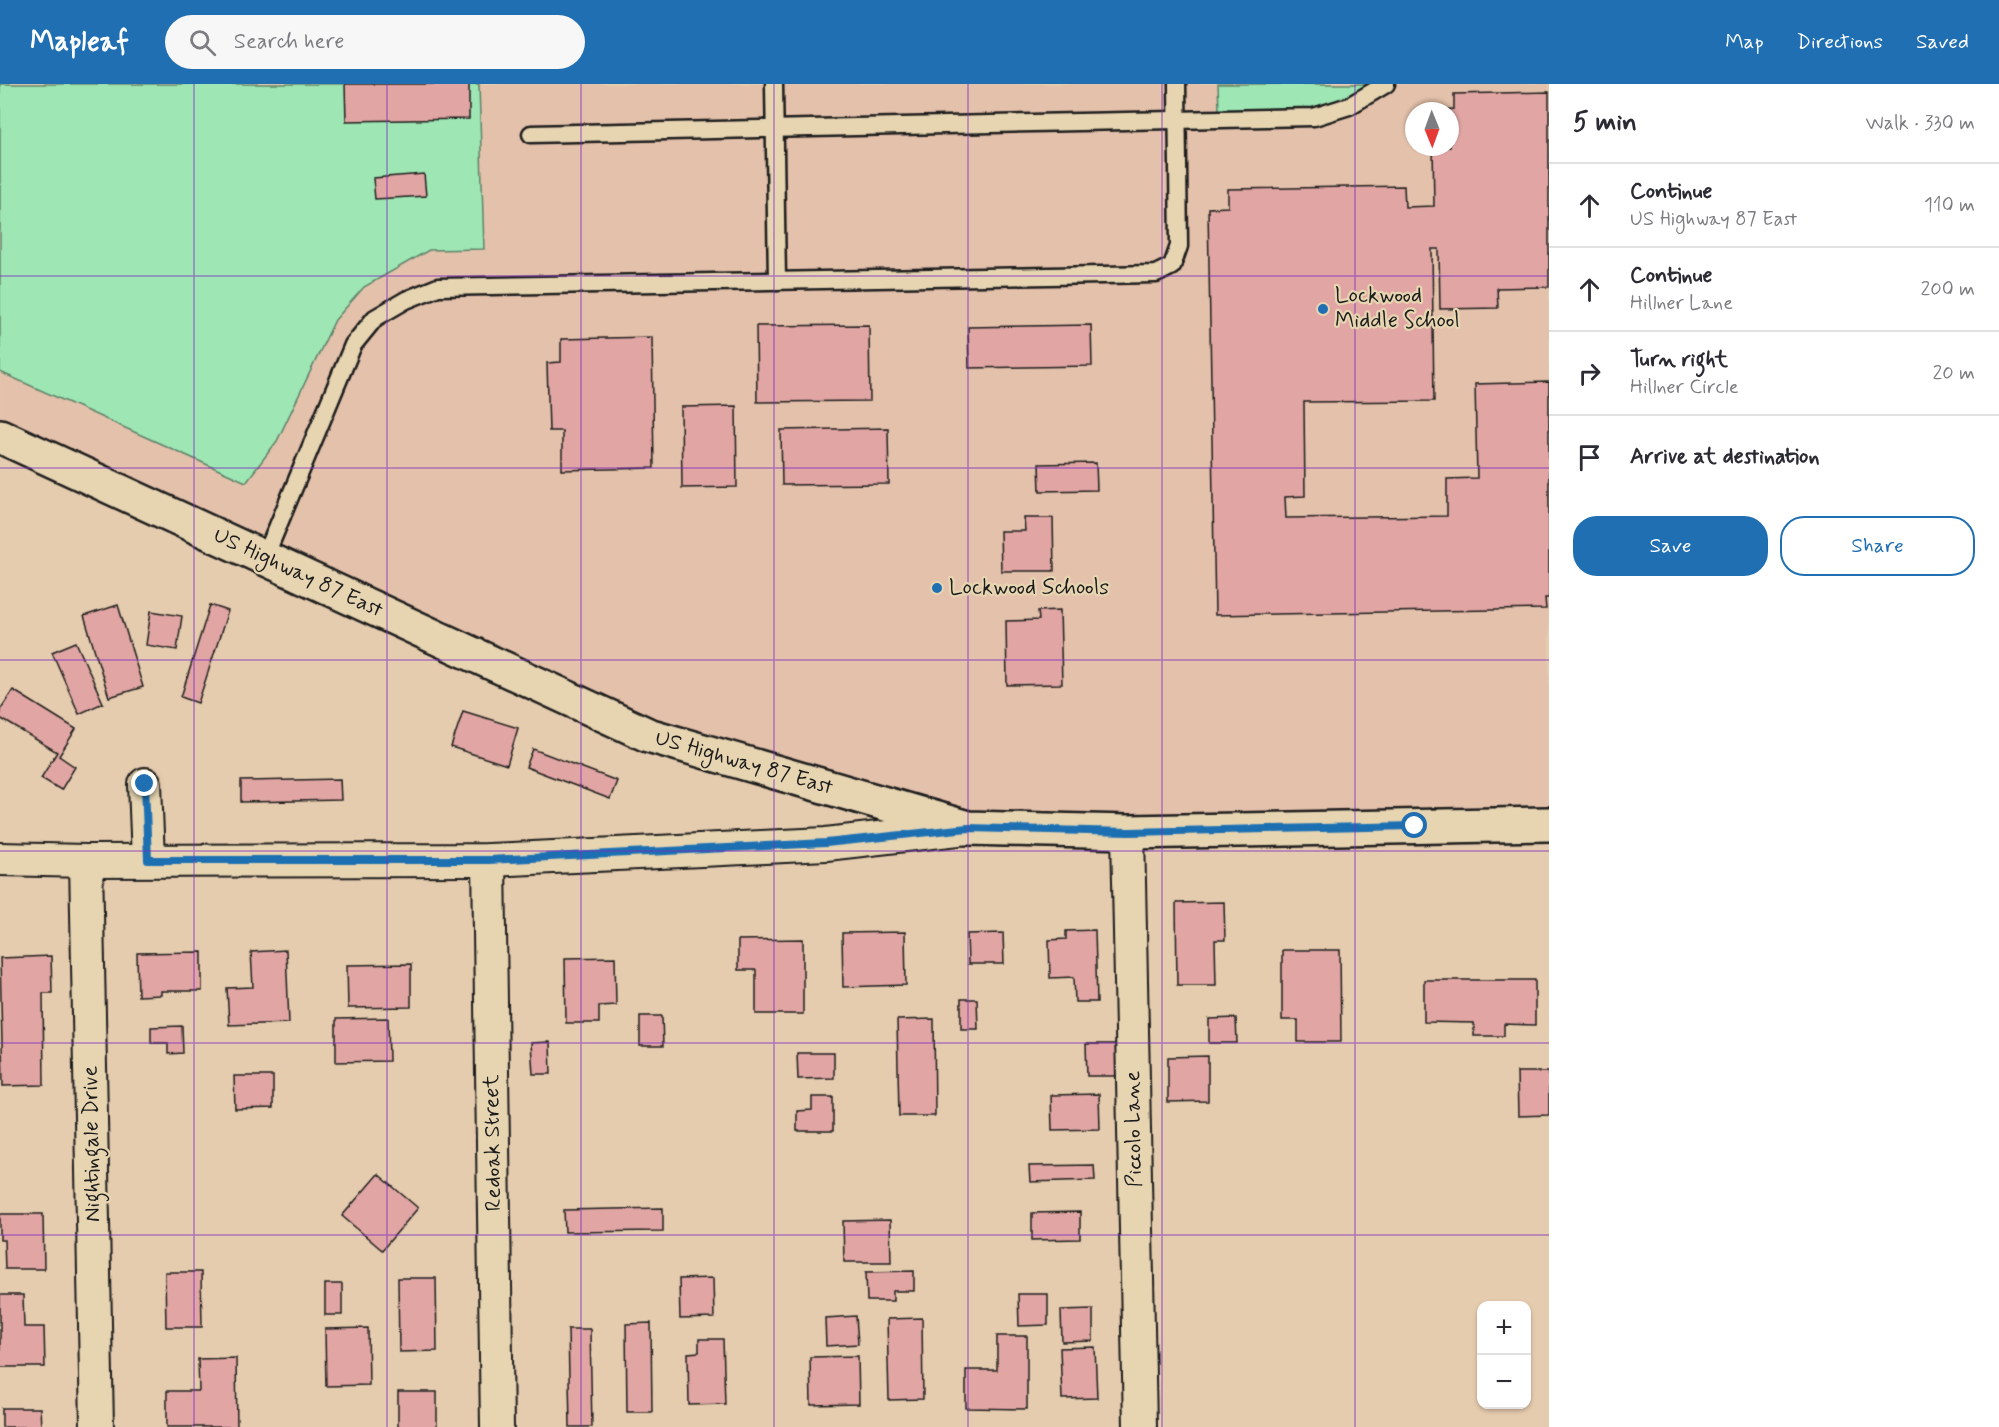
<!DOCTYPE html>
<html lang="en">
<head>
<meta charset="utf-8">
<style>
  :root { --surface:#fff; --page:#f7f7f7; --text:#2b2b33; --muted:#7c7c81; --line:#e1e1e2; --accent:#1f6fb2 }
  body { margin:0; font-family:Mynerve,sans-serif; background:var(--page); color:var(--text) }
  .controls { position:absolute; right:18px; bottom:18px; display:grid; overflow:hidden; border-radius:12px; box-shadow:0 2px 4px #0004 }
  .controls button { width:54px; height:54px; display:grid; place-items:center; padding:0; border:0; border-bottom:2px solid var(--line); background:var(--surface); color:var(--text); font:30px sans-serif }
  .compass { position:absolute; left:1405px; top:18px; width:54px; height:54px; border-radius:50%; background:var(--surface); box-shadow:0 2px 4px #0004; rotate:179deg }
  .stop { position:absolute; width:18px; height:18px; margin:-14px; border:4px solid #1f6fb2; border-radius:50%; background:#fff }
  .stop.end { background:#1f6fb2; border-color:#fff; box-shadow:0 2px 6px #0008 }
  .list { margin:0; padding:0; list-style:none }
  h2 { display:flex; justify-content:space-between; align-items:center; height:78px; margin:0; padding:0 24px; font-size:26px }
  h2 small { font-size:20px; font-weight:400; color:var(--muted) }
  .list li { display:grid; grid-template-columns:39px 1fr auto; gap:18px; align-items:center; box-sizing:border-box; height:84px; padding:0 24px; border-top:2px solid var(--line) }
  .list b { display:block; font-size:22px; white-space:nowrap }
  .list p { margin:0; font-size:20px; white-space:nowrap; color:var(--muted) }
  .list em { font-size:20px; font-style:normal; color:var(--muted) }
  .actions { display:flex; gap:12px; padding:18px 24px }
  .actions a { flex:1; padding:14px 0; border:2px solid var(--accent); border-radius:24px; text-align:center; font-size:21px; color:var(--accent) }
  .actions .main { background:var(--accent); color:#fff }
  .icon { flex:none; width:33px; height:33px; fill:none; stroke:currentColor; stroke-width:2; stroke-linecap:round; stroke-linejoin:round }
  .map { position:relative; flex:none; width:1549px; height:1343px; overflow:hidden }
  header { display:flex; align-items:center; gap:36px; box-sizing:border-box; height:84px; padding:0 30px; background:var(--accent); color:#fff }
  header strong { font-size:28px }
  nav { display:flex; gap:33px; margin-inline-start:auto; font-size:21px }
  .search { width:420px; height:54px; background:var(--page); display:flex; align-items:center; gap:15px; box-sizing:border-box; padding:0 21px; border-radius:33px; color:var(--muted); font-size:22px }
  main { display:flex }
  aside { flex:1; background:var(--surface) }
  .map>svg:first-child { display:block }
  .built { fill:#e4c1ab; fill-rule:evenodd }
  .green { fill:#9ee6b4; stroke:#5d8168; stroke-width:1.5 }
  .building { fill:#e1a6a3; stroke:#1c1c1c; stroke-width:1.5 }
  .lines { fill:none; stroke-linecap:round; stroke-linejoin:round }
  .lane-casing { stroke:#1c1c1c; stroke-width:21 }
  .street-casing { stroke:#1c1c1c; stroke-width:36 }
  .secondary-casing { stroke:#1c1c1c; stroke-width:38 }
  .lane { stroke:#e7d5b2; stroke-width:16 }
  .street { stroke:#e7d5b2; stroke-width:32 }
  .secondary { stroke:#e7d5b2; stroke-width:33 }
  .route { stroke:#1f6fb2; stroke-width:8 }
  .grid { fill:none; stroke:#7b2cbf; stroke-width:1.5; stroke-opacity:0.55 }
  .poi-dot { fill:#1f6fb2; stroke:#e7d5b2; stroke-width:2 }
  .labels { text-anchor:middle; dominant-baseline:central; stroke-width:4.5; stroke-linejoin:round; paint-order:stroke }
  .poi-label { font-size:22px; fill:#1c1c1c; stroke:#e7d5b2; text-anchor:start }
  .street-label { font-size:22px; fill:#1c1c1c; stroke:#e7d5b2 }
</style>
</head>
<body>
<header>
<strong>Mapleaf</strong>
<div class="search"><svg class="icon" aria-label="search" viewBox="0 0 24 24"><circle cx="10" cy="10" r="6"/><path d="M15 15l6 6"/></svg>Search here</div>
<nav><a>Map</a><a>Directions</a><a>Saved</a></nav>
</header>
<main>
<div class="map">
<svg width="1549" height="1343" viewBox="0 0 1549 1343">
  <rect width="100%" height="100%" fill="#e6ccaf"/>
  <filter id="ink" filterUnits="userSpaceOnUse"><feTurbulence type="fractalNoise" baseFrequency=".0167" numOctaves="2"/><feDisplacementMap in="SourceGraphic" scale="12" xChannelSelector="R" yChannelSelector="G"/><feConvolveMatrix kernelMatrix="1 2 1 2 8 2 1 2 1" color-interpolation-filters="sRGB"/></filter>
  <g filter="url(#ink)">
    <!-- built -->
    <path class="built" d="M0,0h1549v742l-581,2 -320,-93 -648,-295zM1414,27h36v36h-36z"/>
    <!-- green -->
    <g class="green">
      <polygon points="0,0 479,0 484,165 429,166 364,203 335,236 277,357 246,398 0,288"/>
      <polygon points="1218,0 1378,0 1370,7 1317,24 1291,26 1219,26"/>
    </g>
    <!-- building -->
    <g class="building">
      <polygon points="345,0 469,0 469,35 346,37"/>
      <polygon points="1549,8 1549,203 1497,204 1498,224 1440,225 1439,165 1432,165 1434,317 1304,318 1305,412 1285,413 1286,434 1447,432 1447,395 1477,394 1475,300 1549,298 1549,514 1545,514 1546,525 1215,531 1208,124 1228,123 1228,105 1404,102 1405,123 1434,122 1433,63 1450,63 1450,27 1432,26 1454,25 1454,10"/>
      <polygon points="424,90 426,112 375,115 373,94"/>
      <polygon points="869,241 870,317 757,318 756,242"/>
      <polygon points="1091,241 1092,282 969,284 968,243"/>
      <polygon points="652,253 654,384 562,386 562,347 549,347 547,279 561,278 561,255"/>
      <polygon points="736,322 737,403 682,404 681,323"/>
      <polygon points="888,344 889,400 782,401 781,346"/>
      <polygon points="1096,379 1097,406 1040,407 1039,380"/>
      <polygon points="1024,434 1053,434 1054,487 1001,487 1000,447 1025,447"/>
      <polygon points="118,521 143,603 109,613 84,532"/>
      <polygon points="210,521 228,527 198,619 181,613"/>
      <polygon points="1060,526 1062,600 1007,601 1006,537 1039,536 1038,527"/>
      <polygon points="151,527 182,532 177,566 146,561"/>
      <polygon points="76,558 103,619 79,630 52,568"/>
      <polygon points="13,606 76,645 59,672 75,683 61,706 41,694 57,668 0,634 0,626"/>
      <polygon points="463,627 518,644 507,681 451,663"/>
      <polygon points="533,665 617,697 610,715 526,683"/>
      <polygon points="340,695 341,716 241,718 241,697"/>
      <polygon points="1224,818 1225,856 1215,856 1216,901 1177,901 1176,819"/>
      <polygon points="1095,846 1097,918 1075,918 1074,893 1050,894 1049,856 1066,855 1066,847"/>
      <polygon points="905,848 906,901 843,903 842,849"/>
      <polygon points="1003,849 1004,880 968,880 967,850"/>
      <polygon points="803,855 803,930 756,930 756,886 738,886 738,856"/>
      <polygon points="286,866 289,939 229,941 227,904 253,903 251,868"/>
      <polygon points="1282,866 1340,866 1341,958 1298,958 1298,936 1282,936"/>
      <polygon points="202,868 202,907 161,907 161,911 138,912 137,869"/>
      <polygon points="51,872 52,909 43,909 44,1001 3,1002 0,874"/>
      <polygon points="615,873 616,921 599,922 599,939 566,939 565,874"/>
      <polygon points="411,880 411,923 348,924 347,881"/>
      <polygon points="1424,896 1535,896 1535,941 1504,940 1504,952 1474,952 1474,939 1424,938"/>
      <polygon points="961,915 977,915 978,945 961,945"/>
      <polygon points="640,932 662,932 663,962 640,962"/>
      <polygon points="388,934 389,977 336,978 336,935"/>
      <polygon points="1236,934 1237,959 1209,959 1209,935"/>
      <polygon points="934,935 935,1032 899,1032 897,936"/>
      <polygon points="182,942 183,969 168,970 168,959 151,959 151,943"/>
      <polygon points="550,958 551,990 533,990 531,959"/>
      <polygon points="1086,960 1124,960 1125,992 1087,992"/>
      <polygon points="797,969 834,969 834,994 798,995"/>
      <polygon points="1208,972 1208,1017 1168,1018 1168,973"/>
      <polygon points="1517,988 1549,988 1549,1031 1518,1032"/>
      <polygon points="234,992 273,992 273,1024 235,1025"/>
      <polygon points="1099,1010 1100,1045 1052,1046 1051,1011"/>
      <polygon points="812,1013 833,1013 833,1047 797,1047 797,1027 812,1026"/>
      <polygon points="1094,1081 1095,1096 1030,1098 1029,1082"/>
      <polygon points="378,1090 418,1124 382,1166 342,1132"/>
      <polygon points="663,1124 663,1147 565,1148 564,1126"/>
      <polygon points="1080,1128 1080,1155 1032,1156 1032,1129"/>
      <polygon points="0,1130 43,1130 44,1185 5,1185 4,1156 0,1156"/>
      <polygon points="890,1136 891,1178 844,1178 843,1137"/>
      <polygon points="914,1187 914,1207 893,1207 893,1217 867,1217 866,1188"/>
      <polygon points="165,1188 201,1188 202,1243 166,1243"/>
      <polygon points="398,1194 436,1194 437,1267 399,1268"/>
      <polygon points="713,1194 714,1234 680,1235 679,1195"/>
      <rect x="325" y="1200" width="17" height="31"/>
      <polygon points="1018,1210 1048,1210 1048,1241 1019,1242"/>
      <polygon points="0,1211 23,1211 24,1243 44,1243 45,1283 0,1283"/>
      <polygon points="1093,1225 1093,1257 1062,1258 1061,1226"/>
      <polygon points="856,1232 858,1260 826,1262 825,1234"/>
      <polygon points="922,1234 923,1315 889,1316 887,1235"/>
      <polygon points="651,1239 652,1328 627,1328 626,1240"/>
      <polygon points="368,1244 369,1301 326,1302 325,1245"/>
      <polygon points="568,1245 590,1245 592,1343 570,1343"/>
      <polygon points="997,1252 1027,1252 1027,1325 966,1324 966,1286 997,1286"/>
      <polygon points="699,1255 723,1255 725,1320 689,1321 688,1269 699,1268"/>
      <polygon points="1095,1263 1097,1314 1062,1315 1060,1264"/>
      <polygon points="858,1272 859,1320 811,1321 810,1273"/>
      <polygon points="236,1274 237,1343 167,1343 167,1307 199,1307 198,1275"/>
      <rect x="398" y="1308" width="39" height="35"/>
      <polygon points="2,1324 40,1324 41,1343 2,1343"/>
    </g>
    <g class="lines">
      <!-- lane casing -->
      <g class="lane-casing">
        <g id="lane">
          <polyline points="774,0 777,197"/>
          <polyline points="531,50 1314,33 1349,22 1386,0"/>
          <polyline points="265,473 353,261 375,234 406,216 438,203 1156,190 1172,182 1179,162 1177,0"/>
        </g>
      </g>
      <!-- street casing -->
      <g class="street-casing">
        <g id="street">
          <polyline points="145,700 148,776"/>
          <polyline points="1128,748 1140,1343"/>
          <polyline points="0,775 86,777 489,776 826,760 967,744"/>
          <polyline points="489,776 497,1343"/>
          <polyline points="86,777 97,1343"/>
        </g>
      </g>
      <!-- secondary casing -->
      <g class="secondary-casing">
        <polyline id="secondary" points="0,352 648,651 968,744 1128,748 1549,740"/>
      </g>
      <!-- lane -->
      <use href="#lane" class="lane"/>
      <!-- street -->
      <use href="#street" class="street"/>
      <!-- secondary -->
      <use href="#secondary" class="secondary"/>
    </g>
  </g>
  <g class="lines" filter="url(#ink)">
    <!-- route -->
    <polyline class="route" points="145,700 148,776 489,776 826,759 968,744 1128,748 1415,742"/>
  </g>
  <!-- grid -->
  <path class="grid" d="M194,0v1343M387,0v1343M581,0v1343M774,0v1343M968,0v1343M1162,0v1343M1355,0v1343M0,192h1549M0,384h1549M0,576h1549M0,767h1549M0,959h1549M0,1151h1549"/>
  <!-- markers -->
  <g class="poi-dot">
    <circle cx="1323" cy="225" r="6"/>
    <circle cx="937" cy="504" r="6"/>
  </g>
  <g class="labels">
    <!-- poi labels -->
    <g class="poi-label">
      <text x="1335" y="212">Lockwood<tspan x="1335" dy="25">Middle School</tspan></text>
      <text x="949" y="504">Lockwood Schools</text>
    </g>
    <!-- street labels -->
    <g class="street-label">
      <text transform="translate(298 489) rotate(25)">US Highway 87 East</text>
      <text transform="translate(744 679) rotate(16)">US Highway 87 East</text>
      <text transform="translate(1134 1045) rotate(-91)">Piccolo Lane</text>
      <text transform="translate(493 1059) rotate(-91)">Redoak Street</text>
      <text transform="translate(92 1060) rotate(-91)">Nightingale Drive</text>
    </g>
  </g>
</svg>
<div class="controls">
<button>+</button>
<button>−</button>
</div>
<svg class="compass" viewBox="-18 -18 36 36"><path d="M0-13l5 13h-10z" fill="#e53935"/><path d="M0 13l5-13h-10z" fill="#7c7c81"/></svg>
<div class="stop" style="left:1415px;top:742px"></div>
<div class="stop end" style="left:145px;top:700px"></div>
</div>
<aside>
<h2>5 min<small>Walk · 330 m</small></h2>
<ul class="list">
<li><svg class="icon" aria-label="ahead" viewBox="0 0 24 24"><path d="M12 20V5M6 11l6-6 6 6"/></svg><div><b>Continue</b><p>US Highway 87 East</p></div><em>110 m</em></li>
<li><svg class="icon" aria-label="ahead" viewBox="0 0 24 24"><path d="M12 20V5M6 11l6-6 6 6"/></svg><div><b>Continue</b><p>Hillner Lane</p></div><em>200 m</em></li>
<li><svg class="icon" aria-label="right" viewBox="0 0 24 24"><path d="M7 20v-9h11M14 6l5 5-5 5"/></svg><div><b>Turn right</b><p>Hillner Circle</p></div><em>20 m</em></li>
<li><svg class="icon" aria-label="arrive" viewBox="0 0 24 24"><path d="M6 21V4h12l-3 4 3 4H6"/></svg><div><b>Arrive at destination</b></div></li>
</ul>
<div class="actions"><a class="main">Save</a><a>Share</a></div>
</aside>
</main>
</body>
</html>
